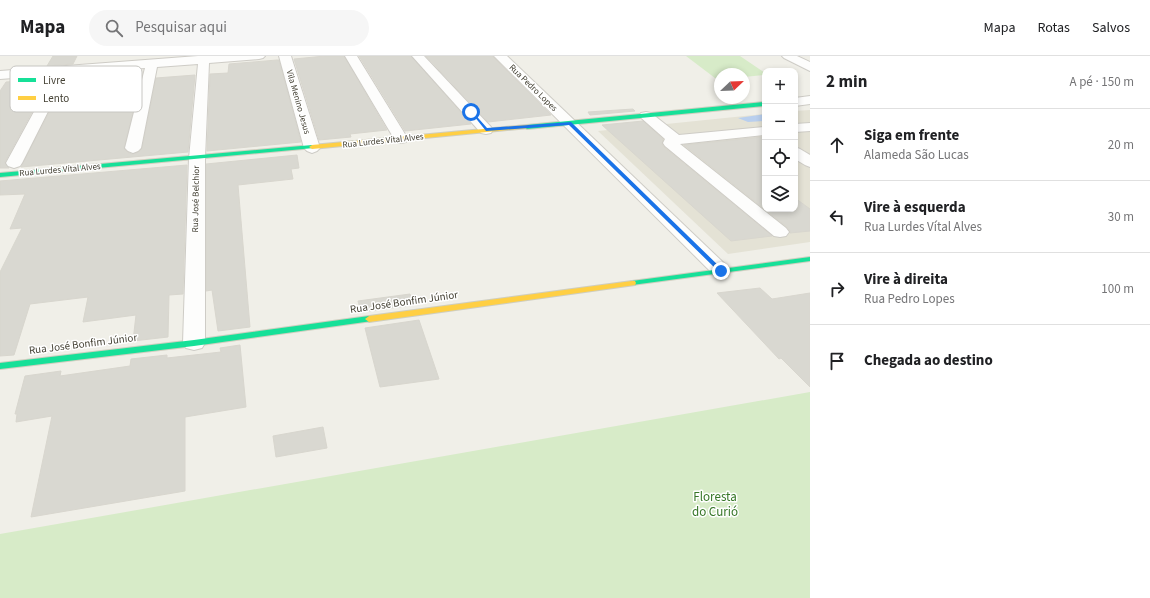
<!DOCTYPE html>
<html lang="pt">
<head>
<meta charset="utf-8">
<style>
  :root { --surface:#fff; --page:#f6f6f6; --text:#202124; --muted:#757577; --line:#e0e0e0 }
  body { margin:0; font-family:"Source Sans 3",sans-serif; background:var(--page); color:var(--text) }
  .controls { position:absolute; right:12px; top:12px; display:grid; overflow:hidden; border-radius:8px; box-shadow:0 2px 6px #0003 }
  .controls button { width:36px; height:36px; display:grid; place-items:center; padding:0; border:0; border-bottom:1px solid var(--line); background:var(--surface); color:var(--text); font:20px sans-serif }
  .compass { position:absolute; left:714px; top:12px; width:36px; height:36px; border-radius:50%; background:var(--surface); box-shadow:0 2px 6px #0003; rotate:67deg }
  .stop { position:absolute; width:12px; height:12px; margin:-9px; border:3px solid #1a73e8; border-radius:50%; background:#fff }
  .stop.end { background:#1a73e8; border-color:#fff; box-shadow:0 1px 4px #0008 }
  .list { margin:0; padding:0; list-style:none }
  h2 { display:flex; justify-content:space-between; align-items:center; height:52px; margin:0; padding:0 16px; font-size:17px }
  h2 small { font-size:13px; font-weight:400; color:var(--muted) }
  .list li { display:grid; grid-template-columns:26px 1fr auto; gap:12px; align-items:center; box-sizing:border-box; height:72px; padding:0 16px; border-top:1px solid var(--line) }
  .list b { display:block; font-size:15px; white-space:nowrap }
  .list p { margin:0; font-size:13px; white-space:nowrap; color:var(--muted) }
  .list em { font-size:13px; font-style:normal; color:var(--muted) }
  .icon { flex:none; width:22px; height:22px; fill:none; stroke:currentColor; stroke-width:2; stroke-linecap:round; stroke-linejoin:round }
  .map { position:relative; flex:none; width:810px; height:542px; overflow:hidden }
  header { display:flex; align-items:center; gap:24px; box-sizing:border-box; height:56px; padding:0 20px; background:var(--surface); border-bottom:1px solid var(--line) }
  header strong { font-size:19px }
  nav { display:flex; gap:22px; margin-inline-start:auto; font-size:14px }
  .search { width:280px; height:36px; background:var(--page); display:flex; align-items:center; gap:10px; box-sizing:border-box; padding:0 14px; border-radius:22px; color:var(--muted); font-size:15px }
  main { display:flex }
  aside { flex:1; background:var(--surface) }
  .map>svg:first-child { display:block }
  .residential { fill:#e4e2d5 }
  .green { fill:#d7ebc8 }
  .water { fill:#b9cfee }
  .building { fill:#d9d8d1; stroke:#d8d6ce }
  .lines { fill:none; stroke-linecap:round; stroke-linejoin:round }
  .street-casing { stroke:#ceccc6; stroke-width:2 }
  .fast-casing { stroke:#cfcebf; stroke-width:2 }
  .slow-casing { stroke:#cfcebf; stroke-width:2 }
  .street { fill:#fdfdfc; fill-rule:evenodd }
  .fast { fill:#16e098; fill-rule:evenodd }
  .slow { fill:#ffcf43; fill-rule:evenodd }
  .route { fill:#1a73e8 }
  .labels { text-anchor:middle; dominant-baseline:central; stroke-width:3; stroke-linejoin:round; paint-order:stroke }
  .far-street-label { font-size:9px; fill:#454235; stroke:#fff }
  .street-label { font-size:11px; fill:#454235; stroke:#fff }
  .near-park-label { font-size:13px; fill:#377728; stroke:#fff }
  .key { fill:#fff; stroke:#c7c6c2; stroke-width:1 }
  .key-label { font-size:11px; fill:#454235 }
</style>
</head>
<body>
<header>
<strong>Mapa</strong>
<div class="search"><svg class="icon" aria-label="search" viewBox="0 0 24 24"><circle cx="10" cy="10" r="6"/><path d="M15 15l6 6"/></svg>Pesquisar aqui</div>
<nav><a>Mapa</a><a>Rotas</a><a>Salvos</a></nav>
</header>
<main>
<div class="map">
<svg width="810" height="542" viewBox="0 0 810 542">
  <rect width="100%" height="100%" fill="#f0efe8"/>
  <!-- residential -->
  <polygon class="residential" points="810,54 810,186 728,198 598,75 765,58 765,153 795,153 795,55"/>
  <!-- green -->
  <g class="green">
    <polygon points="686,0 740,0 765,17 765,19 744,21 744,18 720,18 720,22 715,22"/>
    <polygon points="810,336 810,542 0,542 0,478"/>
  </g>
  <!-- water -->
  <polygon class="water" points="765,58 765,65 748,66 738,62"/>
  <!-- building -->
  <g class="building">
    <polygon points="53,0 77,0 73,8 47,10"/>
    <polygon points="325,0 344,0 387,74 350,78 351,81 319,84 294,3"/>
    <polygon points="359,0 411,0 471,68 405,75"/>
    <polygon points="426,0 492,0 551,59 488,66"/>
    <polygon points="277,4 279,4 301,86 207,95 210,18 228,17 229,8"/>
    <polygon points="117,18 117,20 129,19 129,21 132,21 131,24 141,23 124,92 127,96 132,98 139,96 142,92 156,22 195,19 188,96 21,111 68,19 72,19 71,21"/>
    <polygon points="51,21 5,106 9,112 0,112 0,35 6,26 39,24 40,22"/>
    <polygon points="633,53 635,55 590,59 588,56"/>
    <polygon points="643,65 663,83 662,88 664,91 772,180 731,185 602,69"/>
    <polygon points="762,81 765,83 765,153 795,153 795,142 810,153 810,175 790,177 790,175 787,171 684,89"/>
    <polygon points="297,99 299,112 291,113 293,123 238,129 250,271 218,275 212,234 206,235 206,108"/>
    <polygon points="187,109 183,238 169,239 168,281 133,285 136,259 83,266 88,241 30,248 14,299 0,300 0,216 22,172 10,173 25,138 0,139 0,125"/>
    <polygon points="760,232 772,243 810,237 810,331 781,302 779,303 717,237"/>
    <polygon points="410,238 414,249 361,256 358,245"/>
    <polygon points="419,264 439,323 380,331 365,272"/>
    <polygon points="240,289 246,351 185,361 185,435 31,461 52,360 16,366 17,358 15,358 25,320 61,315 60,320 130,310 131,303 167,299 167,302 221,296 220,292"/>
    <polygon points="323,371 327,392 276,401 273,380"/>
  </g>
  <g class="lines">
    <!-- street casing -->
    <g class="street-casing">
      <g id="street">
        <polygon points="198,0 265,0 263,2 259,3 209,7 205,102 205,287 202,292 194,294 186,292 183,287 189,102 198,8 157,11 141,92 138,95 133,97 128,95 125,92 145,12 67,18 22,107 20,110 14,112 8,110 6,107 54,19 0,23 0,15"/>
        <polygon points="279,0 291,0 320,92 317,95 312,97 307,95 304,92"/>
        <polygon points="345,0 357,0 408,83 406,86 401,87 396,86"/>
        <polygon points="412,0 424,0 491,71 493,74 491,77 486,78 481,77"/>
        <polygon points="494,0 507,0 728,211 731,215 728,219 721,221 714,219"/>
        <polygon points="782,0 797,0 810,6 810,15 784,2"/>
        <polygon points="810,40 810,48 795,50 795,42"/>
        <polygon points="646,56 651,57 679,79 765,71 765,79 680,88 786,172 789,176 786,180 780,181 774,180 665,90 663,87 665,83 639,60 641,57"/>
        <polygon points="810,67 810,75 795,76 795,68"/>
        <polygon points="795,91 800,93 810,99 810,111 805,109 795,103"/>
      </g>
    </g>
    <!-- fast casing -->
    <g class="fast-casing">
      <g id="fast">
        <polygon points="765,46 765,50 527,73 524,71 527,69"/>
        <polygon points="312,89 314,90 314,92 0,121 0,117"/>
        <polygon points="810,201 810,205 632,229 628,227 632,225"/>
        <polygon points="369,260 373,263 372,265 194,290 0,313 0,307 194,284"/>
      </g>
    </g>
    <!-- slow casing -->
    <g class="slow-casing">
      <g id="slow">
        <polygon points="527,69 530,71 529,72 312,93 309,91 312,89"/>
        <polygon points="632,225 635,225 636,227 635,229 369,266 365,263 369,260"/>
      </g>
    </g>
    <!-- street -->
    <use href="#street" class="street"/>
    <!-- fast -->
    <use href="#fast" class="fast"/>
    <!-- slow -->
    <use href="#slow" class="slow"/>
  </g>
  <!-- route -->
  <polygon class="route" points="470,55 472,55 487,72 571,66 724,215 719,216 569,69 486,75"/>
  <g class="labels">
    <!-- far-street labels -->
    <g class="far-street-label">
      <text transform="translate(533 32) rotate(44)">Rua Pedro Lopes</text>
      <text transform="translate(298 46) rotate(74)">Vila Menino Jesus</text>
      <text transform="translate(383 85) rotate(-6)">Rua Lurdes Vítal Alves</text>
      <text transform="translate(60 114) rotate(-5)">Rua Lurdes Vítal Alves</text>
      <text transform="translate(196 143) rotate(-89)">Rua José Belchior</text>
    </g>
    <!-- street labels -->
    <g class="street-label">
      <text transform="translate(404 246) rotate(-8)">Rua José Bonfim Júnior</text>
      <text transform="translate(83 288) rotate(-7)">Rua José Bonfim Júnior</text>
    </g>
    <!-- near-park labels -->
    <g class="near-park-label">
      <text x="715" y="441">Floresta<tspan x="715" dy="15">do Curió</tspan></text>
    </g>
  </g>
  <!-- legend -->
  <rect x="10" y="10" width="132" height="46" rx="6" class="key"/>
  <rect x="18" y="22" width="18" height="4" fill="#16e098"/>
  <rect x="18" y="40" width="18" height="4" fill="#ffcf43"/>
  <g class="key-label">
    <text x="43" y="28">Livre</text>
    <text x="43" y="46">Lento</text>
  </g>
</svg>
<div class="controls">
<button>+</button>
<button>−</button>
<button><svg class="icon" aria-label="locate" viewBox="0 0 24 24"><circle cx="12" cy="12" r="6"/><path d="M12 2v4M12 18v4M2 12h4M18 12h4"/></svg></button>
<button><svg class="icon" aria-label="layers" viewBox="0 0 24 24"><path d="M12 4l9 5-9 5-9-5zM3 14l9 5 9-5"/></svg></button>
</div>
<svg class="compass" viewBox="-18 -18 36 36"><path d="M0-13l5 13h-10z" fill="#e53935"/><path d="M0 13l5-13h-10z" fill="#757577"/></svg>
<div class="stop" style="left:471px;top:56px"></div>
<div class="stop end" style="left:721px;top:215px"></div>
</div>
<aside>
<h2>2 min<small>A pé · 150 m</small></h2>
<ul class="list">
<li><svg class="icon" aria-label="ahead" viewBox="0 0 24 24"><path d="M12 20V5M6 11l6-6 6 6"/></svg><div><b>Siga em frente</b><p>Alameda São Lucas</p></div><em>20 m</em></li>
<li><svg class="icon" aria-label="left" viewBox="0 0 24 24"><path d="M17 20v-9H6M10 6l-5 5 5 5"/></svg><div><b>Vire à esquerda</b><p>Rua Lurdes Vítal Alves</p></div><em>30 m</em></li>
<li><svg class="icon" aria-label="right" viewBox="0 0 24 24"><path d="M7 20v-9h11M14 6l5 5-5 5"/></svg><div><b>Vire à direita</b><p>Rua Pedro Lopes</p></div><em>100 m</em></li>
<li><svg class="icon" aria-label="arrive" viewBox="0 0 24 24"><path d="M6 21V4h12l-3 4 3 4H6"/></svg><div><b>Chegada ao destino</b></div></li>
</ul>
</aside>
</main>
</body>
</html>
